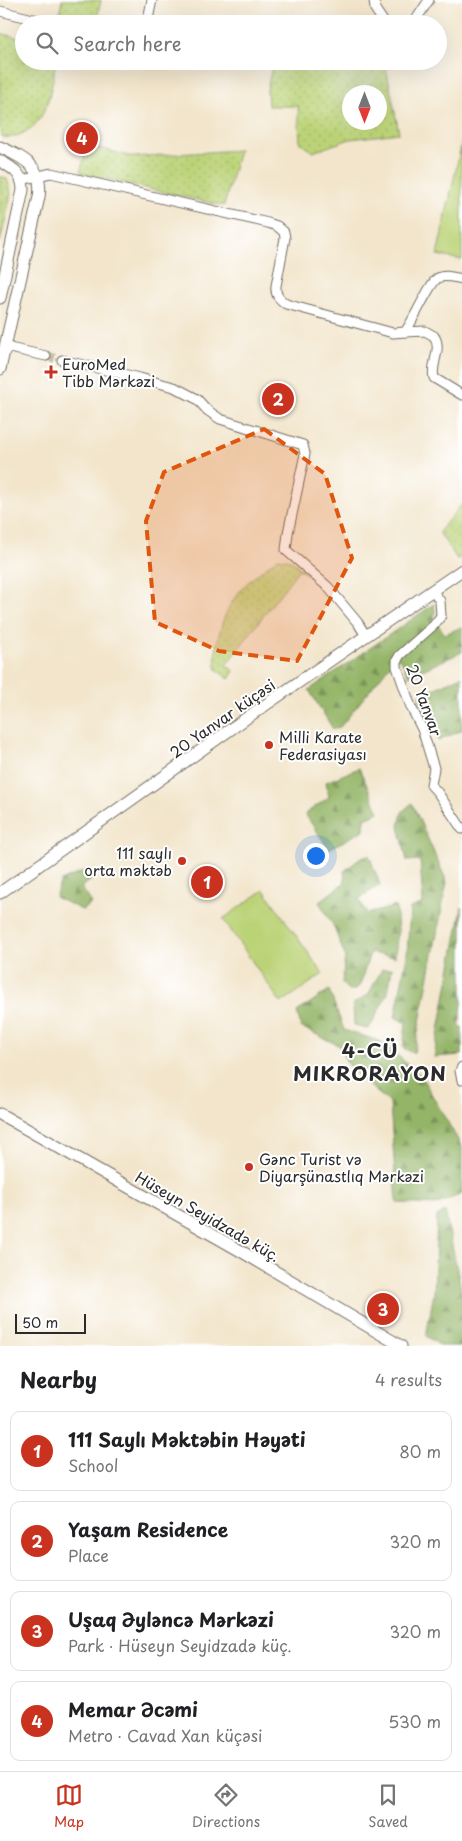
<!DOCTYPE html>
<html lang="en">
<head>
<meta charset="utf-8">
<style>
  :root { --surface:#fff; --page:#f6f6f6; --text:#202124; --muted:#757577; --line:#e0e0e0; --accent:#c8321e }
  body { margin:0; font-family:"Playpen Sans",sans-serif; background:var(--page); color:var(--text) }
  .compass { position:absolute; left:342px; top:85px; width:45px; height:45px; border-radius:50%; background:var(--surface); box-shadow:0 5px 20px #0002; rotate:180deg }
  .scale { position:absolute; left:15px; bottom:12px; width:71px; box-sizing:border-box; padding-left:5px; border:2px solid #2b2b2b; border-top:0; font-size:14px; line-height:18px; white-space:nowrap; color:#2b2b2b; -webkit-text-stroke:4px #fff; paint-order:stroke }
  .you { position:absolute; left:315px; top:855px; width:18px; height:18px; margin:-12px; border:4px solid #fff; border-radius:50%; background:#1a73e8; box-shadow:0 0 0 8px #1a73e833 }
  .badge { display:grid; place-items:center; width:32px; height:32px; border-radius:50%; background:var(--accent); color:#fff; font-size:16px; font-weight:700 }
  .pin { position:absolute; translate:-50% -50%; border:2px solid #fff; box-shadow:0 1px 5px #0006 }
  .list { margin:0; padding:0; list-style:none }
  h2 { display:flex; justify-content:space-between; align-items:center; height:65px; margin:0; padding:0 20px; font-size:21px }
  h2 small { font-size:16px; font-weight:400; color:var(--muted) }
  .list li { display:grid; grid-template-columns:32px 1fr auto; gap:15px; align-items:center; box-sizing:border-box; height:80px; margin:0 10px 10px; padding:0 10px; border:1px solid var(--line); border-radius:10px }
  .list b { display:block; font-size:19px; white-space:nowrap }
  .list p { margin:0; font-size:16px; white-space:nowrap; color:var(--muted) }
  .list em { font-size:16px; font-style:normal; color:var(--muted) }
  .icon { flex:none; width:28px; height:28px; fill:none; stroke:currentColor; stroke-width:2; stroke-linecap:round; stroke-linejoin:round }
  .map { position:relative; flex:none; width:462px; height:1346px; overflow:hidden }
  .search { position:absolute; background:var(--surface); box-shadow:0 5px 20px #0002; left:15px; right:15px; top:15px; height:55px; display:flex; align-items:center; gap:12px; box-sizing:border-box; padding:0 18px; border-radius:28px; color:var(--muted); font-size:19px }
  .sheet { height:425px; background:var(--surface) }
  nav { display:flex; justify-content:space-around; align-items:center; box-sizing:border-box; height:70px; border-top:1px solid var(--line); background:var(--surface); font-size:14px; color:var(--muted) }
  nav a { display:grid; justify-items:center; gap:2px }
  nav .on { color:var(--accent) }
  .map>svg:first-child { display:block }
  .green { fill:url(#green-dots); stroke:#737f51; fill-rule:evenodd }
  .forest { fill:url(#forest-firs); stroke:#60704a }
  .pitch { fill:#bbd377; stroke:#737f51 }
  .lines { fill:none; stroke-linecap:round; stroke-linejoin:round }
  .minor-tunnel { stroke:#cac0ab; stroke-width:9; stroke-dasharray:9 4.5; stroke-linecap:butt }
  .minor-casing { stroke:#716c63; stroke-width:11 }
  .tertiary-casing { stroke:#716c63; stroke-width:13 }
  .minor { stroke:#fff; stroke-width:9 }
  .tertiary { stroke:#fff; stroke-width:11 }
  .marked { fill:#df570e; fill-opacity:0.2; stroke:#df570e; stroke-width:4; stroke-dasharray:10 6; stroke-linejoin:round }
  .poi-dot { fill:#c8321e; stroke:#fff; stroke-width:2 }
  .labels { text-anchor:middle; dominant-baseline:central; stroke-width:4; stroke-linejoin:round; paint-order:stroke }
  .poi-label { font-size:15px; fill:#2b2b2b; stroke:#fff; text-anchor:start }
  .street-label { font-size:15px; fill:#2b2b2b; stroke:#fff }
  .district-label { font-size:20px; font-weight:bold; letter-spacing:1px; fill:#2b2b2b; stroke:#fff }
</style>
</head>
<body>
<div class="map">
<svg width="462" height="1346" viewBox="0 0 462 1346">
  <defs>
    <pattern id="green-dots" width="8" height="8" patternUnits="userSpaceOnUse" patternTransform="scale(1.25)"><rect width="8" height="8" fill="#bbd377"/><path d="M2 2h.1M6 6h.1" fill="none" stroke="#a1b567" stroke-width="1.8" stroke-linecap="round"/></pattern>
    <pattern id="forest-firs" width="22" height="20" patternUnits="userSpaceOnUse" patternTransform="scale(1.25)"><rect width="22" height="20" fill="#94b568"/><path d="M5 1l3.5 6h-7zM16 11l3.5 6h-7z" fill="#799356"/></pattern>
  </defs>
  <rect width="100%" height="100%" fill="#fff"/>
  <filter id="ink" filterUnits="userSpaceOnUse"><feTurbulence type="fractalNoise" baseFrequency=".02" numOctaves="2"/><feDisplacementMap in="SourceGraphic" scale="10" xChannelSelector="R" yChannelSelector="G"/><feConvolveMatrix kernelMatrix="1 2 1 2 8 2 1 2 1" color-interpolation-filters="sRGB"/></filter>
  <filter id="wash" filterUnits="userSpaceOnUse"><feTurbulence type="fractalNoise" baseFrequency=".0096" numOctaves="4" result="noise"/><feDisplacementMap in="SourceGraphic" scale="20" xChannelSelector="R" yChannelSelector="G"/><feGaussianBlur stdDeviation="1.12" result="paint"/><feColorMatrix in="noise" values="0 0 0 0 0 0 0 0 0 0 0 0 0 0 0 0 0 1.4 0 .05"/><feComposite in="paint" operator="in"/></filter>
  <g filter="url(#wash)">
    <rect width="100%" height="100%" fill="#f2e5cb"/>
    <!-- green -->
    <g class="green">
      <polygon points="62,0 101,0 96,24 59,16"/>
      <path d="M0,33l24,6v22h32c-5,27 -7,63 -37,74 -7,3 -12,3 -19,1z"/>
      <path d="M273,61l112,1 14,71 -49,6 -37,13 -13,-10 -2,-36h-30l-1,-16zM350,92h30v30h-30z"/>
      <polygon points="88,145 133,157 239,150 224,206 80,173"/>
      <polygon points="0,176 7,179 10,188 11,194 0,243"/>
      <polygon points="462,504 462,556 457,559 439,532"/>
      <path d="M278,558l13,2 22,19 -14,-10 -73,96 8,6 -5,8 -12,-9c-3,-11 -1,-19 1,-31 9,-42 27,-56 60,-81z"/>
    </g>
    <!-- forest -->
    <g class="forest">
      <polygon points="434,604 435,612 434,620 445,634 462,627 462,652 409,676 400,658 395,659 340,727 333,729 309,690"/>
      <polygon points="462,676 462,730 438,741 418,696"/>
      <polygon points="359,768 379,812 365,818 364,830 329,849 305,814 329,797 326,782"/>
      <polygon points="412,803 447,882 414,1053 403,1048 406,1023 395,1017 407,955 410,908 423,903 420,860 407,861 399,826 402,812"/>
      <polygon points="369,855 380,885 359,899 367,914 396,906 398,930 395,957 370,953 360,985 356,990 348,990 342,983 345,956 333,925 319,902 345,882 344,871 361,858"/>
      <polygon points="89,869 96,877 81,887 92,903 82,910 55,897 61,881"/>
      <polygon points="462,907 462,1004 459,1026 462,1027 462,1055 434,1057"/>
      <polygon points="392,968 388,993 369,1029 354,1025 353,1004 368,995 382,969"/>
      <path d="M329,990l15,40 38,12 39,34 41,71v47l-27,11 -38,-2 -7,-100c-18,-16 -44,-32 -50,-57l-39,-19 -4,-15z"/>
      <polygon points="445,1211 462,1294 462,1345 460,1346 441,1346 426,1336 434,1293 437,1216"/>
    </g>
    <!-- pitch -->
    <g class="pitch">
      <polygon points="462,142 462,260 437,255"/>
      <polygon points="264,890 323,974 281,1003 223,919"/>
    </g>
  </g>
  <g filter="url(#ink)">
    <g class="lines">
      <!-- minor-tunnel -->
      <polyline class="minor-tunnel" points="46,356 62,360"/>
      <!-- minor casing -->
      <g class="minor-casing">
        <g id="minor">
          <polyline points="374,0 375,9 385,24"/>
          <polyline points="0,11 54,24"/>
          <polyline points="147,24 152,0"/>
          <polyline points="413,24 429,0"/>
          <path d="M22,180l29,-7 217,50 9,3 7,6 1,6 -9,48c-1,9 3,13 10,18l107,29 12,-1c9,-12 25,-50 33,-54 8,-4 16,0 24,1"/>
          <path d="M405,332l20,-1 9,5c9,13 -4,28 0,42l28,17"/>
          <polyline points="5,347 46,356"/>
          <polyline points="62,360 136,377 174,387 197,399 207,410 220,419 303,445 305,454 288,533 286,550 328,587 358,623 366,636"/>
          <polyline points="432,590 440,601 441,616 434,625 400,655 397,660 397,667 411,707 422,729 434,768 431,785 438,793 462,829"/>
          <polyline points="462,1067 460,1071 462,1080"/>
        </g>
      </g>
      <!-- tertiary casing -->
      <g class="tertiary-casing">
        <g id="tertiary">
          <path d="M0,147c24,11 44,20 39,50l-39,172"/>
          <path d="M0,161c13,7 23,13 23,29l-23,108"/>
          <polyline points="0,893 245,719 462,570"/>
          <polyline points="0,1114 239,1250 401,1346"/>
        </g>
      </g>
      <!-- minor -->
      <use href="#minor" class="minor"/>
      <!-- tertiary -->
      <use href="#tertiary" class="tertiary"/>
    </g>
  </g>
  <!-- marked area -->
  <path class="marked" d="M264,429l61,45 27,84 -55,103 -78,-10 -64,-29 -9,-101 18,-49z"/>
  <!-- markers -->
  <g class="poi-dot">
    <path d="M48.5 364.5h5v5h5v5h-5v5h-5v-5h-5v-5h5z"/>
    <circle cx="269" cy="745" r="5"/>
    <circle cx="182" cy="861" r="5"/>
    <circle cx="249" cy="1167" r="5"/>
  </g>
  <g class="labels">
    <!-- poi labels -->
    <g class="poi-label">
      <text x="62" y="363">EuroMed<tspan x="62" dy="17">Tibb Mərkəzi</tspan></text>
      <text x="279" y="736">Milli Karate<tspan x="279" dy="17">Federasiyası</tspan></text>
      <text x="172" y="852" text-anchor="end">111 saylı<tspan x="172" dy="17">orta məktəb</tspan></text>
      <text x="259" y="1158">Gənc Turist və<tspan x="259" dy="17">Diyarşünastlıq Mərkəzi</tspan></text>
    </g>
    <!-- street labels -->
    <g class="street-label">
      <text transform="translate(425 700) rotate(70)">20 Yanvar</text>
      <text transform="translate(222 718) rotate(-35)">20 Yanvar küçəsi</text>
      <text transform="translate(208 1216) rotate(30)">Hüseyn Seyidzadə küç.</text>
    </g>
    <!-- district labels -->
    <g class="district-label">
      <text x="370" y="1050">4-CÜ<tspan x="370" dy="23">MIKRORAYON</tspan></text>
    </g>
  </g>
</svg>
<svg class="compass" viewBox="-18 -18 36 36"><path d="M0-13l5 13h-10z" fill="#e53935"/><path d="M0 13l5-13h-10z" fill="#757577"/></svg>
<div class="scale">50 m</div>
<div class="you"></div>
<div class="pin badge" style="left:207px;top:882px">1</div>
<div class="pin badge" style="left:278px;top:399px">2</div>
<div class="pin badge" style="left:383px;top:1309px">3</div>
<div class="pin badge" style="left:82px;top:138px">4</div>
<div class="search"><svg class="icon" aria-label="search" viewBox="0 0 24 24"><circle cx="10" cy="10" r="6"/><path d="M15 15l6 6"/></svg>Search here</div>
</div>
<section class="sheet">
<h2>Nearby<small>4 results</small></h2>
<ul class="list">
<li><span class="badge">1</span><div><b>111 Saylı Məktəbin Həyəti</b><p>School</p></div><em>80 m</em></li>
<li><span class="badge">2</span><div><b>Yaşam Residence</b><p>Place</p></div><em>320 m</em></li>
<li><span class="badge">3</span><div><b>Uşaq Əyləncə Mərkəzi</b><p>Park · Hüseyn Seyidzadə küç.</p></div><em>320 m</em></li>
<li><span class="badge">4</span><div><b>Memar Əcəmi</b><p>Metro · Cavad Xan küçəsi</p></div><em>530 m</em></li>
</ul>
</section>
<nav>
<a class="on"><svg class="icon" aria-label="map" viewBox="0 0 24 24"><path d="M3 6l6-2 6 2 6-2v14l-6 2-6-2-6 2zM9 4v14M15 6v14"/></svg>Map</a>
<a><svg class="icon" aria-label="directions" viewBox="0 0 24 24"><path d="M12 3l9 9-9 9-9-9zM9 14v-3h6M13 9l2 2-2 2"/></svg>Directions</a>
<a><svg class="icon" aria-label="saved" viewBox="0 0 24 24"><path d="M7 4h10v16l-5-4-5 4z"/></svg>Saved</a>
</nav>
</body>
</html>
